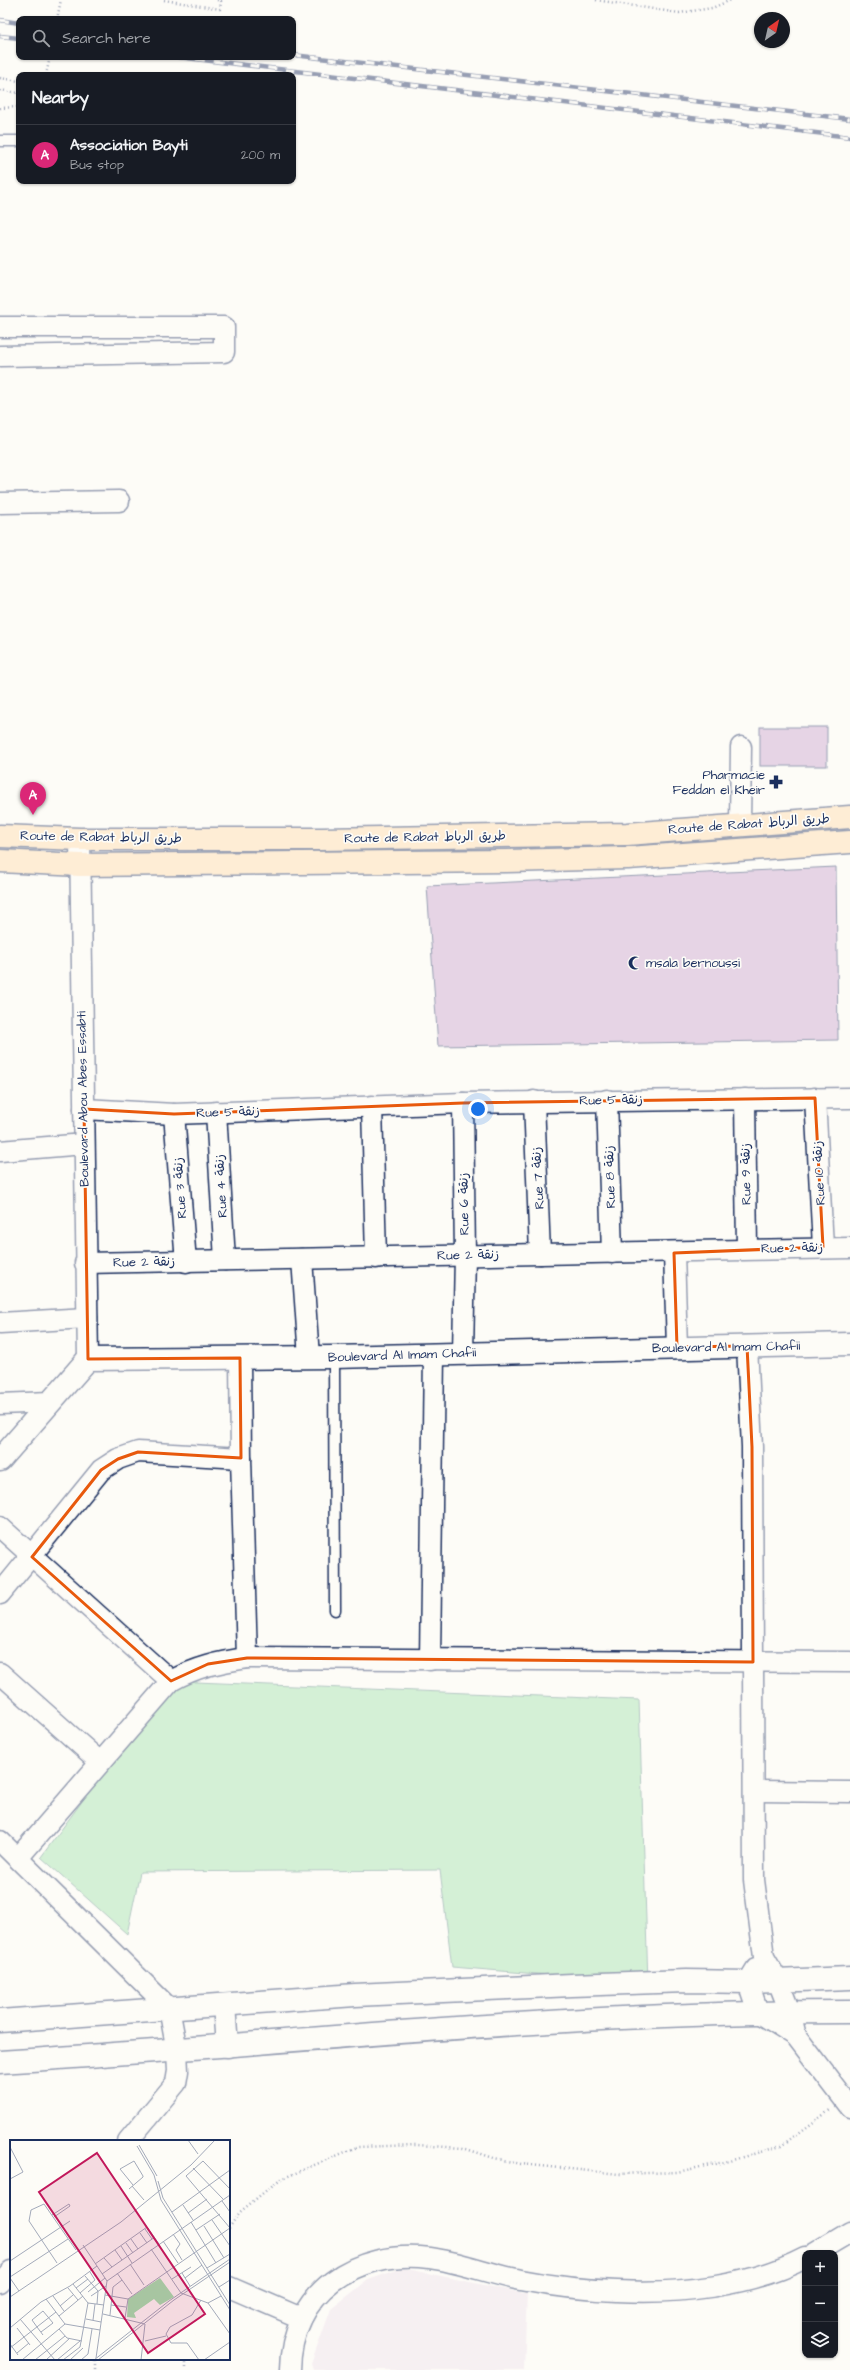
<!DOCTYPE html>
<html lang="en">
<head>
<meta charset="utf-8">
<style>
  :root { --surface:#171b24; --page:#242831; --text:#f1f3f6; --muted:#9ea1a6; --line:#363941; --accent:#db2777 }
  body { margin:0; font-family:"Architects Daughter","Playpen Sans Arabic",sans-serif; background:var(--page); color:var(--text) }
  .controls { position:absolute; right:12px; bottom:12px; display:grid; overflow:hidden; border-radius:8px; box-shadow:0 1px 3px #0004 }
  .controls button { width:36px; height:36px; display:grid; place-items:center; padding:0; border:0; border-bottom:1px solid var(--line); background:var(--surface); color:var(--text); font:20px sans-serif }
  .compass { position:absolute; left:754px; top:12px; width:36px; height:36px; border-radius:50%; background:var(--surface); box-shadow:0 1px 3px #0004; rotate:34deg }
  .you { position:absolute; left:478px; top:1109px; width:14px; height:14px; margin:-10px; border:3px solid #fff; border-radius:50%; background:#1a73e8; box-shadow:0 0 0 6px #1a73e833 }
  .badge { display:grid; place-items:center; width:26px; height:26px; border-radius:50%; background:var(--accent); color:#fff; font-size:13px; font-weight:700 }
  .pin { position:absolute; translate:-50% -33px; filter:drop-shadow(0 1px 2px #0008) }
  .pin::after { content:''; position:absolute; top:21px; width:14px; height:12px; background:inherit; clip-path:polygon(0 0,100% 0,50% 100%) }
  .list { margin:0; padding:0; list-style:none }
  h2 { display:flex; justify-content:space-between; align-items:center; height:52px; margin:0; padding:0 16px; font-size:17px }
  h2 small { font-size:13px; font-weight:400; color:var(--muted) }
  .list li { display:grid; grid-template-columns:26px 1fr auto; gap:12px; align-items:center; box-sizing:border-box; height:60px; padding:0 16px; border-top:1px solid var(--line) }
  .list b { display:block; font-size:15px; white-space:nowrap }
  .list p { margin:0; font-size:13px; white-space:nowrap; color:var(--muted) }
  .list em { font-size:13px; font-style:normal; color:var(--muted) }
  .icon { flex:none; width:22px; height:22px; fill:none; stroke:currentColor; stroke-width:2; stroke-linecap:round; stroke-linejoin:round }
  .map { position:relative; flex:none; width:850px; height:2370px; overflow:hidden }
  .search { position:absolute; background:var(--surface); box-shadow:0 1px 3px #0004; left:16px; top:16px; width:280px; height:44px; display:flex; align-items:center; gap:10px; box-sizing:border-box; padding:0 14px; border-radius:8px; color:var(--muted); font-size:15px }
  .panel { position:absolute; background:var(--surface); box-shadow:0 1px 3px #0004; left:16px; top:72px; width:280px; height:112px; border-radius:8px }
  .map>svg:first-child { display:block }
  .built { fill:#eee2eb }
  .green { fill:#a3e3ad; stroke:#5f8986 }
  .building { fill:#caa5ce; stroke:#1b2f5e }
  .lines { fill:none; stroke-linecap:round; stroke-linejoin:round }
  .lane-casing { stroke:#1b2f5e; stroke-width:13 }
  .street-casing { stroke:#1b2f5e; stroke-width:23 }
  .secondary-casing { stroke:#1b2f5e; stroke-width:25 }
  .primary-casing { stroke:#1b2f5e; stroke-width:25 }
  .path { stroke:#1b2f5e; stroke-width:2.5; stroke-dasharray:1 3; stroke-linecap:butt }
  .lane { stroke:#fdfcf7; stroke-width:10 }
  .street { stroke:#fdfcf7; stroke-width:20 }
  .secondary { stroke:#fdfcf7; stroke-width:22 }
  .primary { stroke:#fedbac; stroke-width:22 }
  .rail-casing { stroke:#1b2f5e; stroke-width:4.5 }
  .rail { stroke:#fdfcf7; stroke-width:3; stroke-dasharray:9; stroke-linecap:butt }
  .marked { fill:none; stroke:#e8590c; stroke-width:3; stroke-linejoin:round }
  .labels { text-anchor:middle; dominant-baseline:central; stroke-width:3.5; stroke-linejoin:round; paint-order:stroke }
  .poi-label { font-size:13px; fill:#1b2f5e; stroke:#fdfcf7; text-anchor:end }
  .street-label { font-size:13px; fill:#1b2f5e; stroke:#fdfcf7 }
  .inset-road { fill:none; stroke:#a3aaba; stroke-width:1 }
  .view { fill:#c2185b; fill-opacity:0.15; stroke:#c2185b; stroke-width:2 }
  .inset-edge { fill:none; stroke:#1b2f5e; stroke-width:2 }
</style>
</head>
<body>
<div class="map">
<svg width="850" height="2370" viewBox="0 0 850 2370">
  <rect width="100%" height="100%" fill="#fdfcf7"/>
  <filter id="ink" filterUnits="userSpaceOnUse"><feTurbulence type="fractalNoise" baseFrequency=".025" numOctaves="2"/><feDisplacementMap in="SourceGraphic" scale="8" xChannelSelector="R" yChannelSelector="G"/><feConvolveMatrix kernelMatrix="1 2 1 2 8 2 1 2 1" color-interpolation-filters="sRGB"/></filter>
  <g filter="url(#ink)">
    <!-- built -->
    <polygon class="built" points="403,2268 527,2294 524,2370 313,2370 311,2364 331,2309 368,2280"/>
    <!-- green -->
    <polygon class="green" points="171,1681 639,1700 648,1983 452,1967 440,1870 140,1872 127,1934 41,1857"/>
    <!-- building -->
    <g class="building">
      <rect x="760" y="727" width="67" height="39"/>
      <polygon points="836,867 838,1040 438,1046 427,886"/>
    </g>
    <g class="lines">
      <!-- lane casing -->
      <g class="lane-casing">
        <g id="lane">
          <polyline points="0,141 19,141"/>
          <polyline points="334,1357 335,1610"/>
        </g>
      </g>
      <!-- street casing -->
      <g class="street-casing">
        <g id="street">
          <polyline points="0,327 224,327 224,352 0,356"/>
          <polyline points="0,503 119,501"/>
          <polyline points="740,825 741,747"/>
          <polyline points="80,839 88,1359"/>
          <polyline points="815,1098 823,1247"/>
          <polyline points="745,1099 747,1249"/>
          <polyline points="607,1100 612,1253"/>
          <polyline points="534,1101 540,1254"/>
          <polyline points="463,1103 465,1255 463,1353"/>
          <polyline points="372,1106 376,1258"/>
          <polyline points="84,1109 174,1114 463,1103 850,1098"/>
          <polyline points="216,1112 225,1260"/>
          <polyline points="174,1114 186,1262"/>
          <polyline points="0,1151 84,1144"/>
          <polyline points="674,1253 677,1347"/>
          <polyline points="302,1259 309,1357"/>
          <polyline points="85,1263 850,1248"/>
          <polyline points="0,1323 87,1318"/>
          <polyline points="747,1346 752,1447 754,1880 764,1957 778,1981 790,2012 796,2036"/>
          <polyline points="240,1358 241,1458 247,1658"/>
          <polyline points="0,1404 50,1402"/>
          <polyline points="0,1527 171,1681 18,1858"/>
          <polyline points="0,1594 101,1470 118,1459 138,1452 241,1458"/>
          <polyline points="430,1660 434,1354"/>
          <polyline points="0,1673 100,1762"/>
          <path d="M171,1681c25,-14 48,-19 76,-23l603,4"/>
          <polyline points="755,1791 850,1792"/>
          <polyline points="0,1841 169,2008 177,2051 178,2071 176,2083 128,2141"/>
          <polyline points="756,1969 748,1982 758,2012 796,2036 850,2107"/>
          <polyline points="815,2253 850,2232"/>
          <polyline points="0,2283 11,2271"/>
          <polyline points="229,2287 301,2318"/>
          <path d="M290,2370c1,-78 65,-121 140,-112 30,4 60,16 91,22 31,6 64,10 96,11 62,3 132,-4 188,-33"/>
        </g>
      </g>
      <!-- secondary casing -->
      <g class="secondary-casing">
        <g id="secondary">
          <polyline points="0,1460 88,1359 334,1357 850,1344"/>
          <polyline points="224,2005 227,2046"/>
          <polyline points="0,2021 355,1995 572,1985 686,1981 748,1982 850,1978"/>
          <path d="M0,2062c283,-18 566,-50 850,-50"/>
        </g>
      </g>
      <!-- primary casing -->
      <g class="primary-casing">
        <g id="primary">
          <polyline points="0,836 80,839 321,839 627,834 850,817"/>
          <polyline points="0,861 80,865 507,861 628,858 850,842"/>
        </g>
      </g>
      <!-- path -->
      <g class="path">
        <polyline points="164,0 220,9 221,1 217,0"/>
        <polyline points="596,0 679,13 712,8 731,0"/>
        <polyline points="57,19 61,0"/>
        <polyline points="46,75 50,57"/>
        <polyline points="0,78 19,81"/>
        <polyline points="0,90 19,93"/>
        <polyline points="0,108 19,107"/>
        <polyline points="229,2228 240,2212 279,2180 357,2147 417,2145 463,2148 494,2158 521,2164 619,2174 677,2172 729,2161 781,2146 830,2110"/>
        <polyline points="186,2359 186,2370"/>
        <polyline points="95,2370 95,2359"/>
      </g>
      <!-- lane -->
      <use href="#lane" class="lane"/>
      <!-- street -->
      <use href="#street" class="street"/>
      <!-- secondary -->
      <use href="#secondary" class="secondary"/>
      <!-- primary -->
      <use href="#primary" class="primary"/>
      <!-- rail casing -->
      <g class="rail-casing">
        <g id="rail">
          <polyline points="0,20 19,23"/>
          <polyline points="0,36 19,38"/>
          <polyline points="293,55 850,119"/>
          <polyline points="178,57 850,137"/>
        </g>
      </g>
      <!-- rail -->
      <use href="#rail" class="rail"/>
    </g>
  </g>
  <!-- marked area -->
  <path d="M0 0H850V2370H0ZM815,1098l8,149 -149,6 3,94 70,-1 5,101 1,215 -506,-4 -39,6 -37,17 -139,-124 69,-87 17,-11 20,-7 103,6 -1,-100 -152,1 -4,-250 90,5 289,-11z" fill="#fdfcf7" fill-opacity=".55" fill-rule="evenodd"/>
  <path class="marked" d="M815,1098l8,149 -149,6 3,94 70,-1 5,101 1,215 -506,-4 -39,6 -37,17 -139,-124 69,-87 17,-11 20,-7 103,6 -1,-100 -152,1 -4,-250 90,5 289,-11z"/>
  <!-- icons -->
  <defs>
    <g id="pharmacy-bare" transform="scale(1.08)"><path d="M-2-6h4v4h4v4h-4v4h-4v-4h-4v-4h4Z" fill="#1b2f5e" stroke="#fdfcf7" stroke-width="2.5" paint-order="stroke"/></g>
    <g id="mosque-bare" transform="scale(1.08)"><path d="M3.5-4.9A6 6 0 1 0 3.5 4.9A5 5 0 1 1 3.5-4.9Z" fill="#1b2f5e" stroke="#fdfcf7" stroke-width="2.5" paint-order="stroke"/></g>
  </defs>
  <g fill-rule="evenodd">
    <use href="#pharmacy-bare" x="776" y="782"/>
    <use href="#mosque-bare" x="635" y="963"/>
  </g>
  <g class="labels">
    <!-- poi labels -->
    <g class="poi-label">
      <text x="765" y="775">Pharmacie<tspan x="765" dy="15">Feddan el Kheir</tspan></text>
      <text x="646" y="963" text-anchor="start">msala bernoussi</text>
    </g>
    <!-- street labels -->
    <g class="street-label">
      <text transform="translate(749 824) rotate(-4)">Route de Rabat طريق الرباط</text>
      <text transform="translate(101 837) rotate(1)">Route de Rabat طريق الرباط</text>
      <text transform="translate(425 837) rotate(-1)">Route de Rabat طريق الرباط</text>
      <text transform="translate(83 1099) rotate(-91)">Boulevard Abou Abes Essabti</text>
      <text transform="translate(611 1100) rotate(-1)">Rue 5 زنقة</text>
      <text transform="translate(228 1112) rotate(-2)">Rue 5 زنقة</text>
      <text transform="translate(819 1173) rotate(-93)">Rue 10 زنقة</text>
      <text transform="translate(746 1174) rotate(-91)">Rue 9 زنقة</text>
      <text transform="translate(610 1177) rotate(-92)">Rue 8 زنقة</text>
      <text transform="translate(538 1178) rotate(-93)">Rue 7 زنقة</text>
      <text transform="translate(221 1186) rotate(-93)">Rue 4 زنقة</text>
      <text transform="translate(180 1188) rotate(-94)">Rue 3 زنقة</text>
      <text transform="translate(464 1204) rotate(-91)">Rue 6 زنقة</text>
      <text transform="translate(792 1248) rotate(-1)">Rue 2 زنقة</text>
      <text transform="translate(468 1255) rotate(-1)">Rue 2 زنقة</text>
      <text transform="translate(144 1262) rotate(-1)">Rue 2 زنقة</text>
      <text transform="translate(726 1347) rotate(-1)">Boulevard Al Imam Chafii</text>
      <text transform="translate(402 1355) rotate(-2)">Boulevard Al Imam Chafii</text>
    </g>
  </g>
  <!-- overview -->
  <g transform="translate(10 2140)">
    <rect width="220" height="220" fill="#fdfcf7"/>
    <path d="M150,138l14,19 -14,8 -6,-6 -20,14 2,5 -9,-1 1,-18z" fill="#a3e3ad"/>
    <path class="inset-road" d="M178,0l10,14M129,5l18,31M127,6l17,29 7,25 69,110M0,7l13,25 -13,7M183,28l30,31M148,41l5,17 67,107M122,46l12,14M119,49l14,-12v-1l-9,-15 -14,8 13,16M220,49l-27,-28 -17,15 44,52M212,61l8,11M173,65l10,15M162,72l58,-42M178,73l19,-14M42,75l17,-11 1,2M44,77l16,-11M202,80l18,26M181,82l25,41M194,86l20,32M135,89l7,10M186,90l24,-16M130,93l7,10M163,94l7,10 -4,6 6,10M121,99l7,10M153,101l15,22M116,103l7,10M73,105l24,36M111,106l11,17M141,109l30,44 27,10 22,31M105,110l7,10M94,118l8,9M0,121l60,-40M47,123l-28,-42 2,-11 13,-6 32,46M85,124l52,-37 12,17M120,124l14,21M197,128l23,-14M107,133l15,21M172,133l8,13M92,134l53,-37M75,136l13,15 -1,13M0,137l58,-38M0,138l9,13M175,138l17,-13M162,139l19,-12M63,144l15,19 16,2M209,147l11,-7M58,148l10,12M66,148l12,-9M78,152l17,-14M70,153l15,-13 -5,-8M95,155l23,4 -3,19M43,156l11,15M81,156l15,-10M0,157l111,-75 70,-57 24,-25M36,159l19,25 35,6M118,159l102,-71M198,163l13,-7M101,165l15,2M50,166l13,-11M93,174l42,10 -4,36M100,175l3,-28 9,-7M49,176l24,-20M10,179l35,41M76,179l15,3M83,180l2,-16M0,188l31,-26 29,-16 27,-20M7,188l13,17M49,189l8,9 15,3M31,192l12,-9 -10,-12 -11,9 5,7 6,8M135,201l21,-5M0,204l8,11M0,208l46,-36M7,213l12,-10M86,218l11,-77 123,-86M12,220l43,-36M25,220l30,-24M36,220l24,-22M47,220l23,-19M53,220l17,-13 8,-44M60,220l13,-12M71,220l7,-6 4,-25M84,220l75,-59 61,-42M88,220l76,-60 56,-38M189,220l-12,-17h-16l-5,-9 4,-7 22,-12 9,-15M194,220l26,-18"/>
    <path class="view" d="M87,13l108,161 -57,39 -109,-161z"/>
    <rect width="220" height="220" class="inset-edge"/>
  </g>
</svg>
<div class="controls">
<button>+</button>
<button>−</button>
<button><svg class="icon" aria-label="layers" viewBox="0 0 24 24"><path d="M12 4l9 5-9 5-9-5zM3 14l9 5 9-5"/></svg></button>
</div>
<svg class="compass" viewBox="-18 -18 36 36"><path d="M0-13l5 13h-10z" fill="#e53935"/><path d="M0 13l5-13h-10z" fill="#9ea1a6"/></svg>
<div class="you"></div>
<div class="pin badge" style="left:33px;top:815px">A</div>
<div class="search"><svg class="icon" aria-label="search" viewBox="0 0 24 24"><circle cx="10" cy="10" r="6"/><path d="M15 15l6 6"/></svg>Search here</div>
<section class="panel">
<h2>Nearby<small></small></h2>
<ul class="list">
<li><span class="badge">A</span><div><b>Association Bayti</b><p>Bus stop</p></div><em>200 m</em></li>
</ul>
</section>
</div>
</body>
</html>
